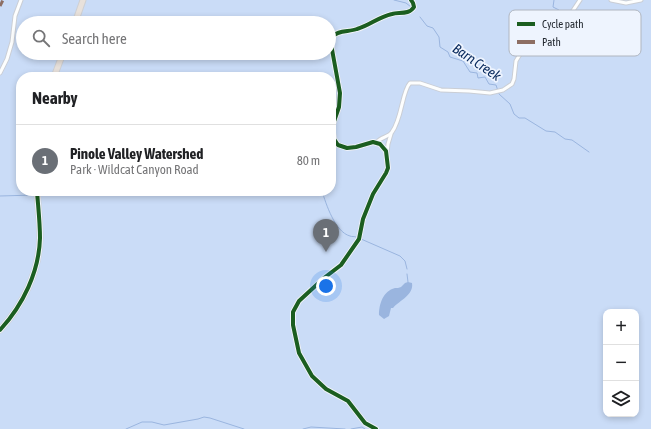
<!DOCTYPE html>
<html lang="en">
<head>
<meta charset="utf-8">
<style>
  :root { --surface:#fff; --page:#f6f6f6; --text:#202124; --muted:#757577; --line:#e0e0e0; --accent:#6a6f76 }
  body { margin:0; font-family:"Asap Condensed",sans-serif; background:var(--page); color:var(--text) }
  .controls { position:absolute; right:12px; bottom:12px; display:grid; overflow:hidden; border-radius:8px; box-shadow:0 2px 6px #0003 }
  .controls button { width:36px; height:36px; display:grid; place-items:center; padding:0; border:0; border-bottom:1px solid var(--line); background:var(--surface); color:var(--text); font:20px sans-serif }
  .you { position:absolute; left:326px; top:286px; width:14px; height:14px; margin:-10px; border:3px solid #fff; border-radius:50%; background:#1a73e8; box-shadow:0 0 0 6px #1a73e833 }
  .badge { display:grid; place-items:center; width:26px; height:26px; border-radius:50%; background:var(--accent); color:#fff; font-size:13px; font-weight:700 }
  .pin { position:absolute; translate:-50% -33px; filter:drop-shadow(0 1px 2px #0008) }
  .pin::after { content:''; position:absolute; top:21px; width:14px; height:12px; background:inherit; clip-path:polygon(0 0,100% 0,50% 100%) }
  .list { margin:0; padding:0; list-style:none }
  h2 { display:flex; justify-content:space-between; align-items:center; height:52px; margin:0; padding:0 16px; font-size:17px }
  h2 small { font-size:13px; font-weight:400; color:var(--muted) }
  .list li { display:grid; grid-template-columns:26px 1fr auto; gap:12px; align-items:center; box-sizing:border-box; height:72px; padding:0 16px; border-top:1px solid var(--line) }
  .list b { display:block; font-size:15px; white-space:nowrap }
  .list p { margin:0; font-size:13px; white-space:nowrap; color:var(--muted) }
  .list em { font-size:13px; font-style:normal; color:var(--muted) }
  .icon { flex:none; width:22px; height:22px; fill:none; stroke:currentColor; stroke-width:2; stroke-linecap:round; stroke-linejoin:round }
  .map { position:relative; flex:none; width:651px; height:429px; overflow:hidden }
  .search { position:absolute; background:var(--surface); box-shadow:0 2px 6px #0003; left:16px; top:16px; width:320px; height:44px; display:flex; align-items:center; gap:10px; box-sizing:border-box; padding:0 14px; border-radius:22px; color:var(--muted); font-size:15px }
  .panel { position:absolute; background:var(--surface); box-shadow:0 2px 6px #0003; left:16px; top:72px; width:320px; height:124px; border-radius:16px }
  .map>svg:first-child { display:block }
  .green { fill:#cadcf7; fill-rule:evenodd }
  .water { fill:#9ab5df }
  .lines { fill:none; stroke-linecap:round; stroke-linejoin:round }
  .stream { stroke:#9ab5df; stroke-width:1 }
  .street-casing { stroke:#caced5; stroke-width:5 }
  .secondary-casing { stroke:#caced5; stroke-width:6 }
  .primary-casing { stroke:#ced0d4; stroke-width:7 }
  .street { stroke:#fdfefe; stroke-width:3 }
  .secondary { stroke:#f3f0ec; stroke-width:4.5 }
  .primary { stroke:#e8e1db; stroke-width:5 }
  .quiet { stroke:#8d6e63; stroke-width:3; stroke-dasharray:6 3; stroke-linecap:butt }
  .cycleway-casing { stroke:#eef4fe; stroke-width:6 }
  .cycleway { stroke:#1b5e20; stroke-width:4 }
  .labels { text-anchor:middle; dominant-baseline:central; stroke-width:3.5; stroke-linejoin:round; paint-order:stroke }
  .water-label { font-size:14px; font-style:italic; fill:#07285c; stroke:#eef4fe }
  .key { fill:#eef4fe; stroke:#b0b6c0; stroke-width:1 }
  .key-label { font-size:11px; fill:#21272f }
</style>
</head>
<body>
<div class="map">
<svg width="651" height="429" viewBox="0 0 651 429">
  <rect width="100%" height="100%" fill="#f2f5fa"/>
  <!-- green -->
  <path class="green" d="M0,0h651v429h-651zM23,23h306v30h-306zM21,77h310v114h-310zM606,312h30v102h-30z"/>
  <!-- water -->
  <path class="water" d="M408,282l4,1c2,12 -12,17 -19,25h-2l-2,8 -5,3 -5,-4c0,-11 4,-24 16,-27 2,0 4,0 6,-1l4,-4z"/>
  <g class="lines">
    <!-- stream -->
    <g class="stream">
      <polyline points="394,0 406,3 411,7"/>
      <polyline points="554,0 553,7 559,10 563,18"/>
      <polyline points="420,17 427,26 433,28 439,37 440,47 448,52 450,57 463,61 470,72 477,73 478,78 485,77 489,84 496,85 499,94 510,104 514,114 519,118 525,118 546,131 555,132 565,139 572,140 589,152"/>
      <polyline points="571,23 594,43 600,44 606,47 610,51"/>
      <path d="M322,191c4,13 13,41 28,45 2,1 4,0 6,1"/>
      <polyline points="40,195 80,194 92,191"/>
      <polyline points="0,196 35,195"/>
      <polyline points="361,239 400,256 405,261 407,269"/>
      <polyline points="407,274 408,282"/>
      <polyline points="126,429 142,422 152,422 164,425 198,419 204,417 210,418 244,429"/>
      <polyline points="303,429 311,427 345,429"/>
      <polyline points="351,429 362,427 365,429"/>
    </g>
    <!-- street casing -->
    <g class="street-casing">
      <g id="street">
        <polyline points="611,0 626,3 641,0"/>
        <polyline points="0,73 7,59 12,42 15,16 21,0"/>
        <path d="M377,142c4,-5 12,-5 15,-10 10,-13 10,-41 18,-49h10l21,7 28,1 21,2 13,-3 9,-6 2,-5 2,-18 6,-10 19,-18 25,-12 14,-21"/>
        <polyline points="387,153 388,144 391,134"/>
      </g>
    </g>
    <!-- secondary casing -->
    <g class="secondary-casing">
      <path id="secondary" d="M376,429l-11,-6 -17,-22 -22,-12 -14,-13 -13,-23 -6,-28v-13l6,-11 25,-23 17,-13 18,-26 4,-20 10,-25 13,-21 2,-5 -2,-17 -6,-7 -7,-2 -17,5 -9,1 -9,-3 -4,-6 -2,-12 7,-20 1,-14 -9,-49 1,-7c5,-7 17,-5 25,-8 12,-3 21,-12 35,-15 7,-2 17,1 22,-7l-1,-4 -2,-3"/>
    </g>
    <!-- primary casing -->
    <g class="primary-casing">
      <g id="primary">
        <polyline points="75,23 83,0"/>
        <polyline points="54,77 63,53"/>
        <path d="M0,330c23,-25 39,-58 40,-92 0,-16 -2,-32 -3,-47"/>
      </g>
    </g>
    <!-- street -->
    <use href="#street" class="street"/>
    <!-- secondary -->
    <use href="#secondary" class="secondary"/>
    <!-- primary -->
    <use href="#primary" class="primary"/>
    <!-- quiet -->
    <polyline class="quiet" points="0,6 3,0"/>
    <!-- cycleway casing -->
    <g class="cycleway-casing">
      <g id="cycleway">
        <path d="M0,330c23,-25 39,-58 40,-92 0,-16 -2,-32 -3,-47"/>
        <path d="M376,429l-11,-6 -17,-22 -22,-12 -14,-13 -13,-23 -6,-28v-13l6,-11 25,-23 17,-13 18,-26 4,-20 10,-25 13,-21 2,-5 -2,-17 -6,-7 -7,-2 -17,5 -9,1 -9,-3 -4,-6 -2,-12 7,-20 1,-14 -9,-49 1,-7c5,-7 17,-5 25,-8 12,-3 21,-12 35,-15 7,-2 17,1 22,-7l-1,-4 -2,-3"/>
      </g>
    </g>
    <!-- cycleway -->
    <use href="#cycleway" class="cycleway"/>
  </g>
  <g class="labels">
    <!-- water labels -->
    <g class="water-label">
      <text transform="translate(477 62) rotate(34)">Barn Creek</text>
    </g>
  </g>
  <!-- legend -->
  <rect x="509" y="10" width="132" height="46" rx="6" class="key"/>
  <rect x="517" y="22" width="18" height="4" fill="#1b5e20"/>
  <rect x="517" y="40" width="18" height="4" fill="#8d6e63"/>
  <g class="key-label">
    <text x="542" y="28">Cycle path</text>
    <text x="542" y="46">Path</text>
  </g>
</svg>
<div class="controls">
<button>+</button>
<button>−</button>
<button><svg class="icon" aria-label="layers" viewBox="0 0 24 24"><path d="M12 4l9 5-9 5-9-5zM3 14l9 5 9-5"/></svg></button>
</div>
<div class="you"></div>
<div class="pin badge" style="left:326px;top:252px">1</div>
<div class="search"><svg class="icon" aria-label="search" viewBox="0 0 24 24"><circle cx="10" cy="10" r="6"/><path d="M15 15l6 6"/></svg>Search here</div>
<section class="panel">
<h2>Nearby<small></small></h2>
<ul class="list">
<li><span class="badge">1</span><div><b>Pinole Valley Watershed</b><p>Park · Wildcat Canyon Road</p></div><em>80 m</em></li>
</ul>
</section>
</div>
</body>
</html>
